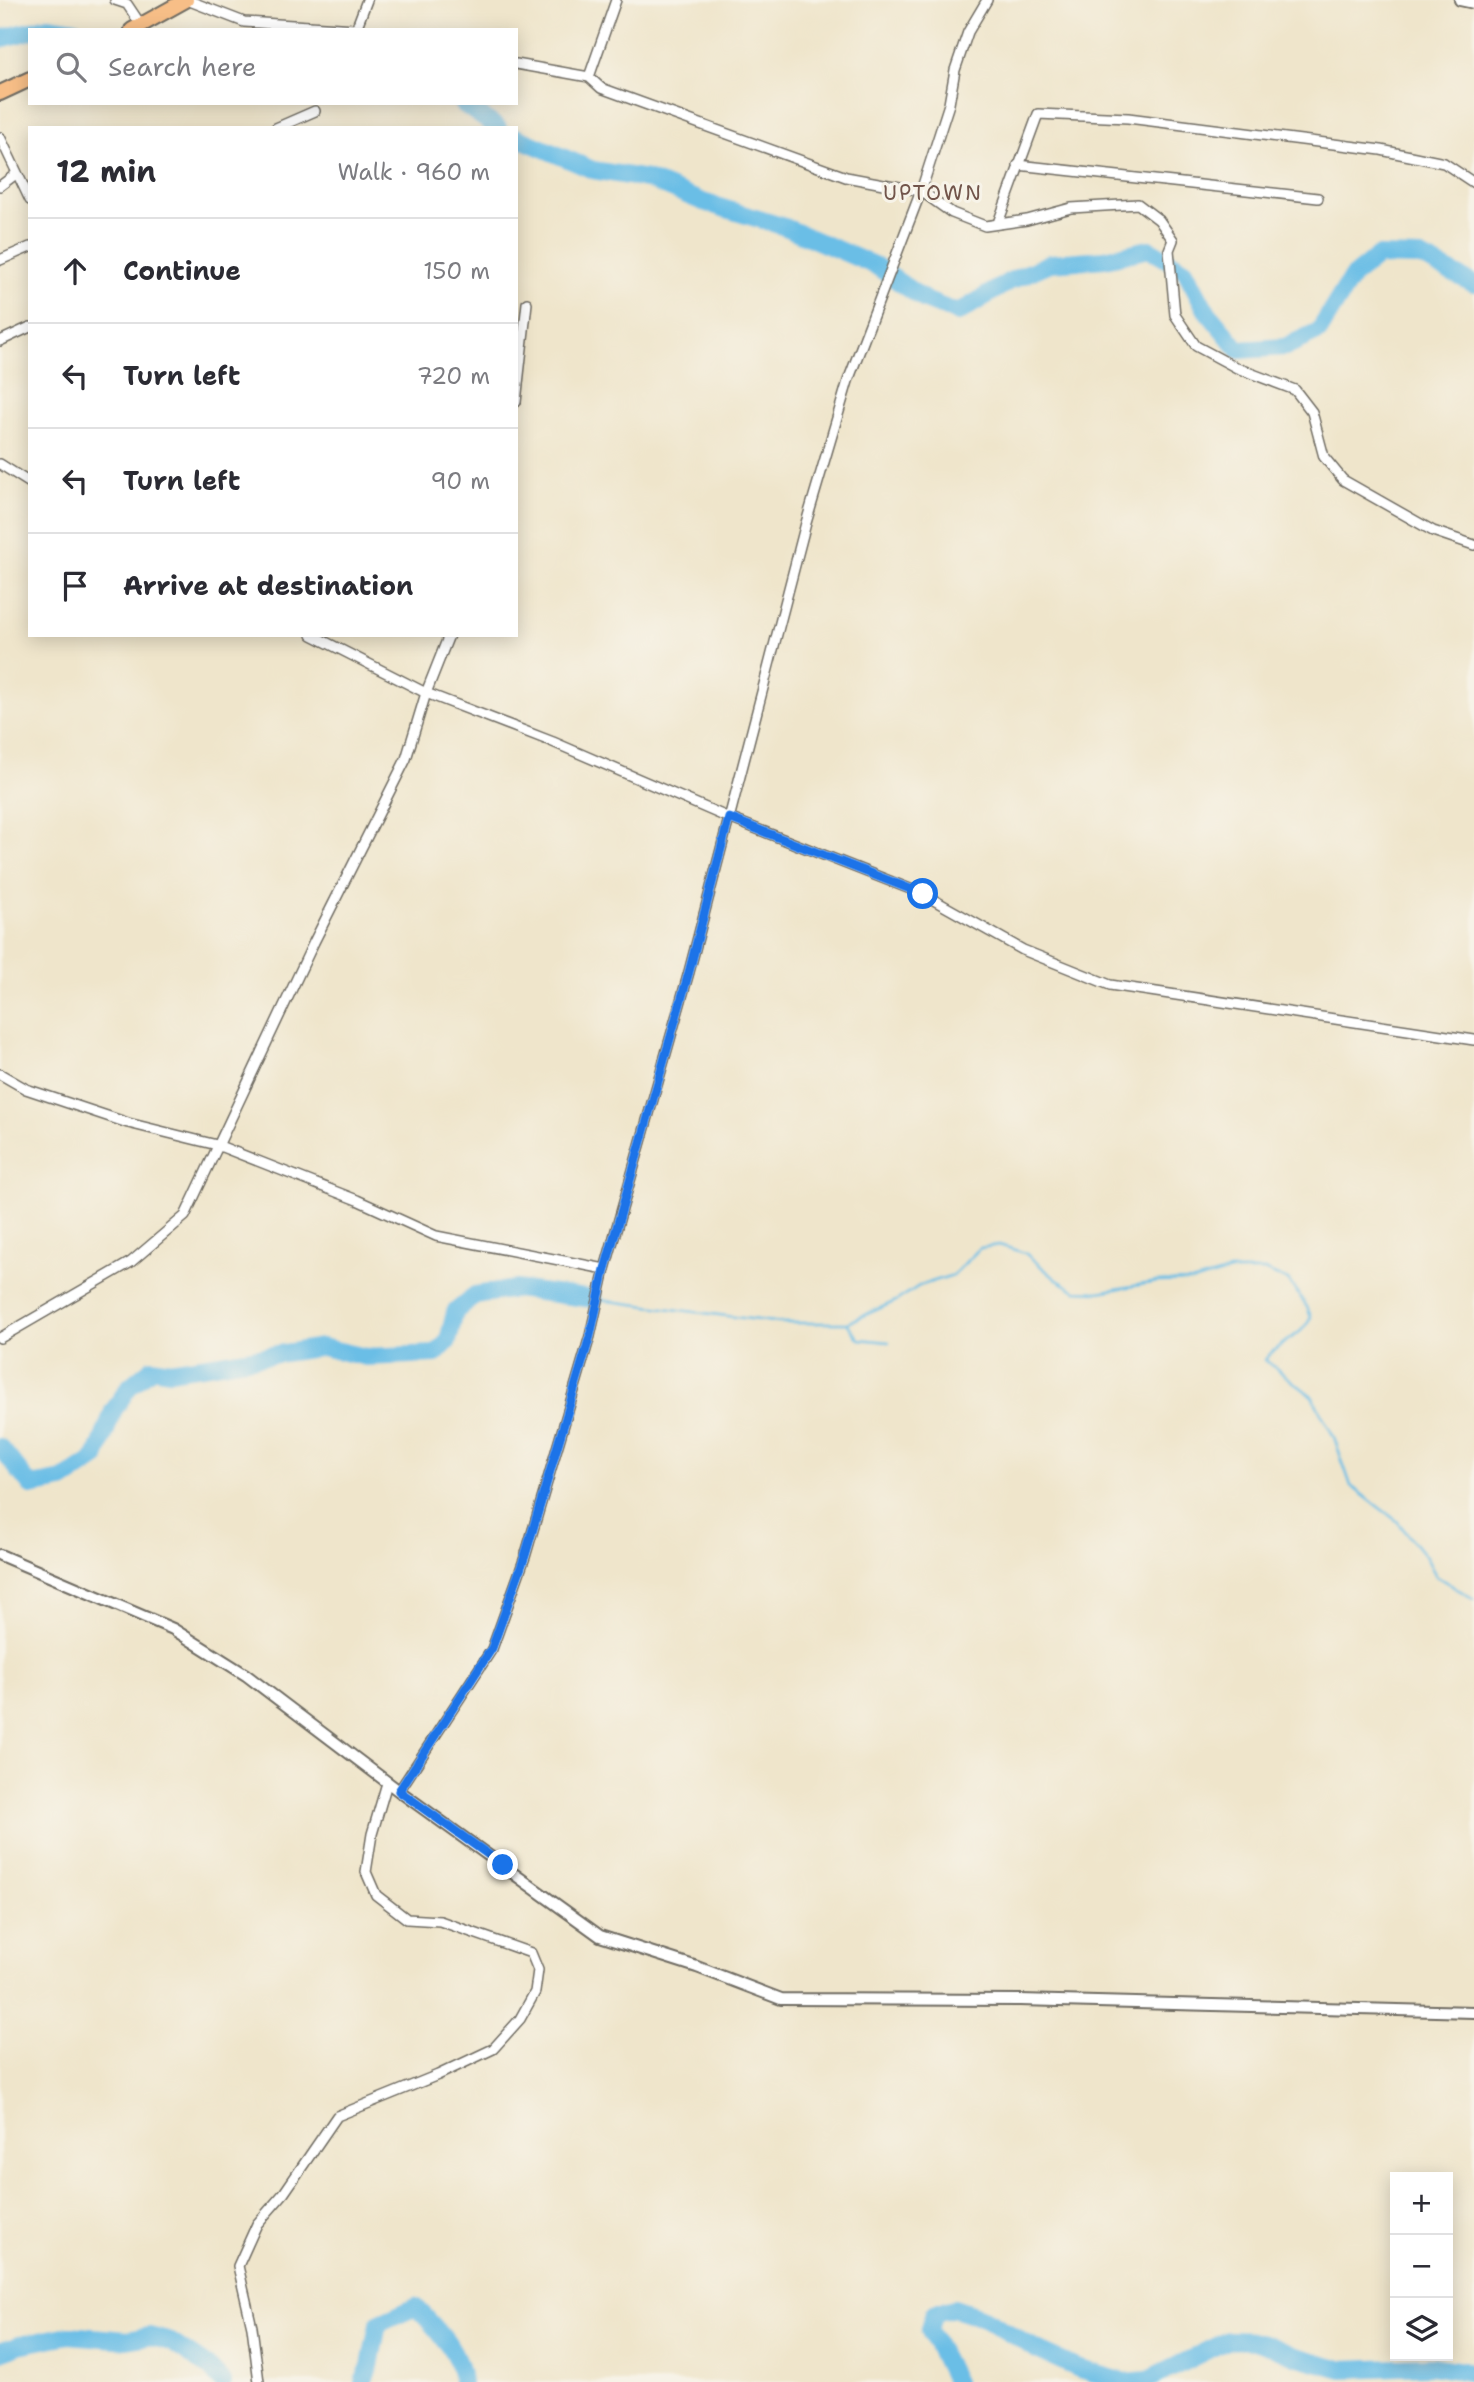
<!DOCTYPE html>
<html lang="en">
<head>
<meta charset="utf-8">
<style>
  :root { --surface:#fff; --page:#f7f7f7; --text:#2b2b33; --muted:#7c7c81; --line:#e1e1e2 }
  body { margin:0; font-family:"Shantell Sans",sans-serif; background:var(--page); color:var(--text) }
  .controls { position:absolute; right:21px; bottom:21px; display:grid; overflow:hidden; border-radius:0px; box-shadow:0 4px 18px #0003 }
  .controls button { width:63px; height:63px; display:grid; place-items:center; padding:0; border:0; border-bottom:2px solid var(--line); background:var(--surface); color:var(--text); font:35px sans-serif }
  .stop { position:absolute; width:21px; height:21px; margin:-16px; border:5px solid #1a73e8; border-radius:50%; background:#fff }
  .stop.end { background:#1a73e8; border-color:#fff; box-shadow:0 2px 7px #0008 }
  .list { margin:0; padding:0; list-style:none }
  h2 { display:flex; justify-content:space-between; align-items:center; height:91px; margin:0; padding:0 28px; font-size:30px }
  h2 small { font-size:23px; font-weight:400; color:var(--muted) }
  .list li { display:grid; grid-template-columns:46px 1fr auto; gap:21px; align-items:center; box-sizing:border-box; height:105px; padding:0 28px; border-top:2px solid var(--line) }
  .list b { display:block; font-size:26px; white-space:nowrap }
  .list em { font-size:23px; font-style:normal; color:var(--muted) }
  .icon { flex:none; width:38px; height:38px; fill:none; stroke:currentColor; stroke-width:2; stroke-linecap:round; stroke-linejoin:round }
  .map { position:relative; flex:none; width:1474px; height:2382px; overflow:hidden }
  .search { position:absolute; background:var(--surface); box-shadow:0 4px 18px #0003; left:28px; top:28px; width:490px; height:77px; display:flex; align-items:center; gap:18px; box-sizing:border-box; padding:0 24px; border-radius:0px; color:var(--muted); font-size:26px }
  .panel { position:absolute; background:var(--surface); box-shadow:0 4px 18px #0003; left:28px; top:126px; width:490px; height:511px; border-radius:0px }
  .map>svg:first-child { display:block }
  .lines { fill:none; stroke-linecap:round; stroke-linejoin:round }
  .stream { stroke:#6abee6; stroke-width:2.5 }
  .river { stroke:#6abee6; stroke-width:18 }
  .minor-casing { stroke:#706c63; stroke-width:12 }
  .tertiary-casing { stroke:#706c63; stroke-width:14 }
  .primary-casing { stroke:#706c63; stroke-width:18 }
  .minor { stroke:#fff; stroke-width:9 }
  .tertiary { stroke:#fff; stroke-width:10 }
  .primary { stroke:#f7be87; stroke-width:14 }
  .route { stroke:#1a73e8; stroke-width:9 }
  .labels { text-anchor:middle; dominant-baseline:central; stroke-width:6; stroke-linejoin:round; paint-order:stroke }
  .neighbourhood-label { font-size:21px; letter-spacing:2px; fill:#72554b; stroke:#f7f3e8 }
</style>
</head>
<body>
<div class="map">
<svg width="1474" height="2382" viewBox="0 0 1474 2382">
  <rect width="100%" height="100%" fill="#f7f3e8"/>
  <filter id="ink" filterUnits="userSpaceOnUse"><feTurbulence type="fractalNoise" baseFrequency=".0143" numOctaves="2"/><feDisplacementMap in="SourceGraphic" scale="14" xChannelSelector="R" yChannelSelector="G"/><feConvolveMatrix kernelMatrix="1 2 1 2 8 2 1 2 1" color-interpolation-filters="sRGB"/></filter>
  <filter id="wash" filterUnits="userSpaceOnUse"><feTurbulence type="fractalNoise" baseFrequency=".00686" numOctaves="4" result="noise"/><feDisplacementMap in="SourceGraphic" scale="28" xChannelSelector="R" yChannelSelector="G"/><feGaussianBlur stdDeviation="1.57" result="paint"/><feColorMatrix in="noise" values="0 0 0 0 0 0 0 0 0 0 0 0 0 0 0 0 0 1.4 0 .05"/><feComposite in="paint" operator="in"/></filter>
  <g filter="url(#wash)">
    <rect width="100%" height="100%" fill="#efe5cb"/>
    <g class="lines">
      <!-- stream -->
      <g class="stream">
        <polyline points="601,1300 782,1323 847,1323 859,1339 889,1342"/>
        <path d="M847,1323l49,-22 23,-15 34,-11 27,-27 19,-3 26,8 31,26 20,12 22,1 59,-10 38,-1 35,-10h36l22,9 19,27 4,10c-9,21 -33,24 -46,43l47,36 22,41 17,49 46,35 29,36 10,19 38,23"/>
      </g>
      <!-- river -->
      <g class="river">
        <polyline points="34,30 48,26 75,30"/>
        <polyline points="0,39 30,31"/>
        <polyline points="462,103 498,128"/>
        <polyline points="516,137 593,170 647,179 703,202 785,227 876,266 925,300 958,313 1010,281 1050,263 1105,259 1149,249 1185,270 1206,310 1239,350 1285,347 1319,331 1352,277 1378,256 1421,257 1474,284"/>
        <polyline points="0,1447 31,1486 63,1480 96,1458 113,1411 129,1387 152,1368 170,1371 322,1347 366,1357 436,1354 448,1341 455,1312 475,1295 516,1289 594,1299"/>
        <polyline points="0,2352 19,2345 69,2335 127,2340 149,2336 171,2342 208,2367 223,2382"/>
        <path d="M363,2382l7,-16 8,-42 38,-17c20,21 44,44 46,75"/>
        <polyline points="955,2382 929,2329 934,2313 954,2308 984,2318 1037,2350 1077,2368 1124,2382 1148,2380 1228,2340 1259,2341 1295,2356 1342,2369 1431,2366 1474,2373"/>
      </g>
    </g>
  </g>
  <g filter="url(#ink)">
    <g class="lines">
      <!-- minor casing -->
      <g class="minor-casing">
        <g id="minor">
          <polyline points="115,0 127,4 141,25"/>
          <polyline points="187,0 244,22 356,29 367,0"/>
          <polyline points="516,64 589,77 601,88 846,177 921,191 952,213 985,226 1027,220 1071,208 1138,204 1159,220 1173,240 1169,250 1175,315 1196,346 1237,368 1295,390 1312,412 1324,457 1343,480 1433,531 1474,545"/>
          <polyline points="589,77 616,0"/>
          <polyline points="276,128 315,111"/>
          <polyline points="0,137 30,200"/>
          <polyline points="1018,165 1318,198"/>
          <polyline points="0,186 16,174"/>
          <polyline points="998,223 1038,114 1128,118 1381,150 1444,163 1474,183"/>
          <polyline points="0,260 30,247"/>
          <polyline points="0,341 30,327"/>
          <polyline points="516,402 527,303"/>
          <polyline points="0,464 30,483"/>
          <polyline points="312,635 426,693 553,742 729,818 923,894 1023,950 1110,985 1474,1040"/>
          <polyline points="0,1074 26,1089 128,1123 217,1145 357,1200 436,1236 605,1269"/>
          <polyline points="0,1338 131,1262 185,1216 314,942 406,759 426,693 449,635"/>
          <polyline points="399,1791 492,1649 525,1557 590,1336 605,1269 689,972 806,523 848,381 921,191 949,104 955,70 968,32 987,0"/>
          <polyline points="259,2382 252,2327 238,2266 257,2224 284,2193 337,2116 438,2075 493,2049 520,2019 535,1992 538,1970 531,1953 440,1921 407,1919 376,1895 366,1872 372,1834 387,1783"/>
        </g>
      </g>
      <!-- tertiary casing -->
      <g class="tertiary-casing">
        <g id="tertiary">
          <polyline points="1460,0 1474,3"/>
          <polyline points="0,1555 173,1629 246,1675 399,1791 600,1936 697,1967 781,1999 1020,2000 1474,2012"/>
        </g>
      </g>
      <!-- primary casing -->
      <g class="primary-casing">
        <g id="primary">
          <polyline points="132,30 186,0"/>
          <polyline points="0,93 30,79"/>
        </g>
      </g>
      <!-- minor -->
      <use href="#minor" class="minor"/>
      <!-- tertiary -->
      <use href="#tertiary" class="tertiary"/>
      <!-- primary -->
      <use href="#primary" class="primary"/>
    </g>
  </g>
  <g class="lines" filter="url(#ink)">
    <!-- route -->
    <polyline class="route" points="503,1865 399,1791 492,1648 525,1556 590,1336 605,1269 689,972 729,818 923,894"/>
  </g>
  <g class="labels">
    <!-- neighbourhood labels -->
    <g class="neighbourhood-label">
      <text x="933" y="193">UPTOWN</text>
    </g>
  </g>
</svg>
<div class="controls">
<button>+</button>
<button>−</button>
<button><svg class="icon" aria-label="layers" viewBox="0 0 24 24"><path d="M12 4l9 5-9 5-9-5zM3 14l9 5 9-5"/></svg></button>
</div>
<div class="stop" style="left:923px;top:894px"></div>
<div class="stop end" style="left:503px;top:1865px"></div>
<div class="search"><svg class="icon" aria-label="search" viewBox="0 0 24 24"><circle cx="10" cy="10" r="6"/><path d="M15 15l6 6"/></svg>Search here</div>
<section class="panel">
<h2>12 min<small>Walk · 960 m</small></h2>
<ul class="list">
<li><svg class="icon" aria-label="ahead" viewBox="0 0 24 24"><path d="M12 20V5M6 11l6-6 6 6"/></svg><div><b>Continue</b></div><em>150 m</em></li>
<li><svg class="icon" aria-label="left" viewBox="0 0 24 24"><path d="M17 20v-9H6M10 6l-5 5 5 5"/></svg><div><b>Turn left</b></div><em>720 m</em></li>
<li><svg class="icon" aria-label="left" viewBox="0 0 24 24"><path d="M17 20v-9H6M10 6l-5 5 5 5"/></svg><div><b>Turn left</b></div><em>90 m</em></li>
<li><svg class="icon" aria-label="arrive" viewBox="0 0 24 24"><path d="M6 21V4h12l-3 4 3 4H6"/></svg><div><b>Arrive at destination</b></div></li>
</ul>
</section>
</div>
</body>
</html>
